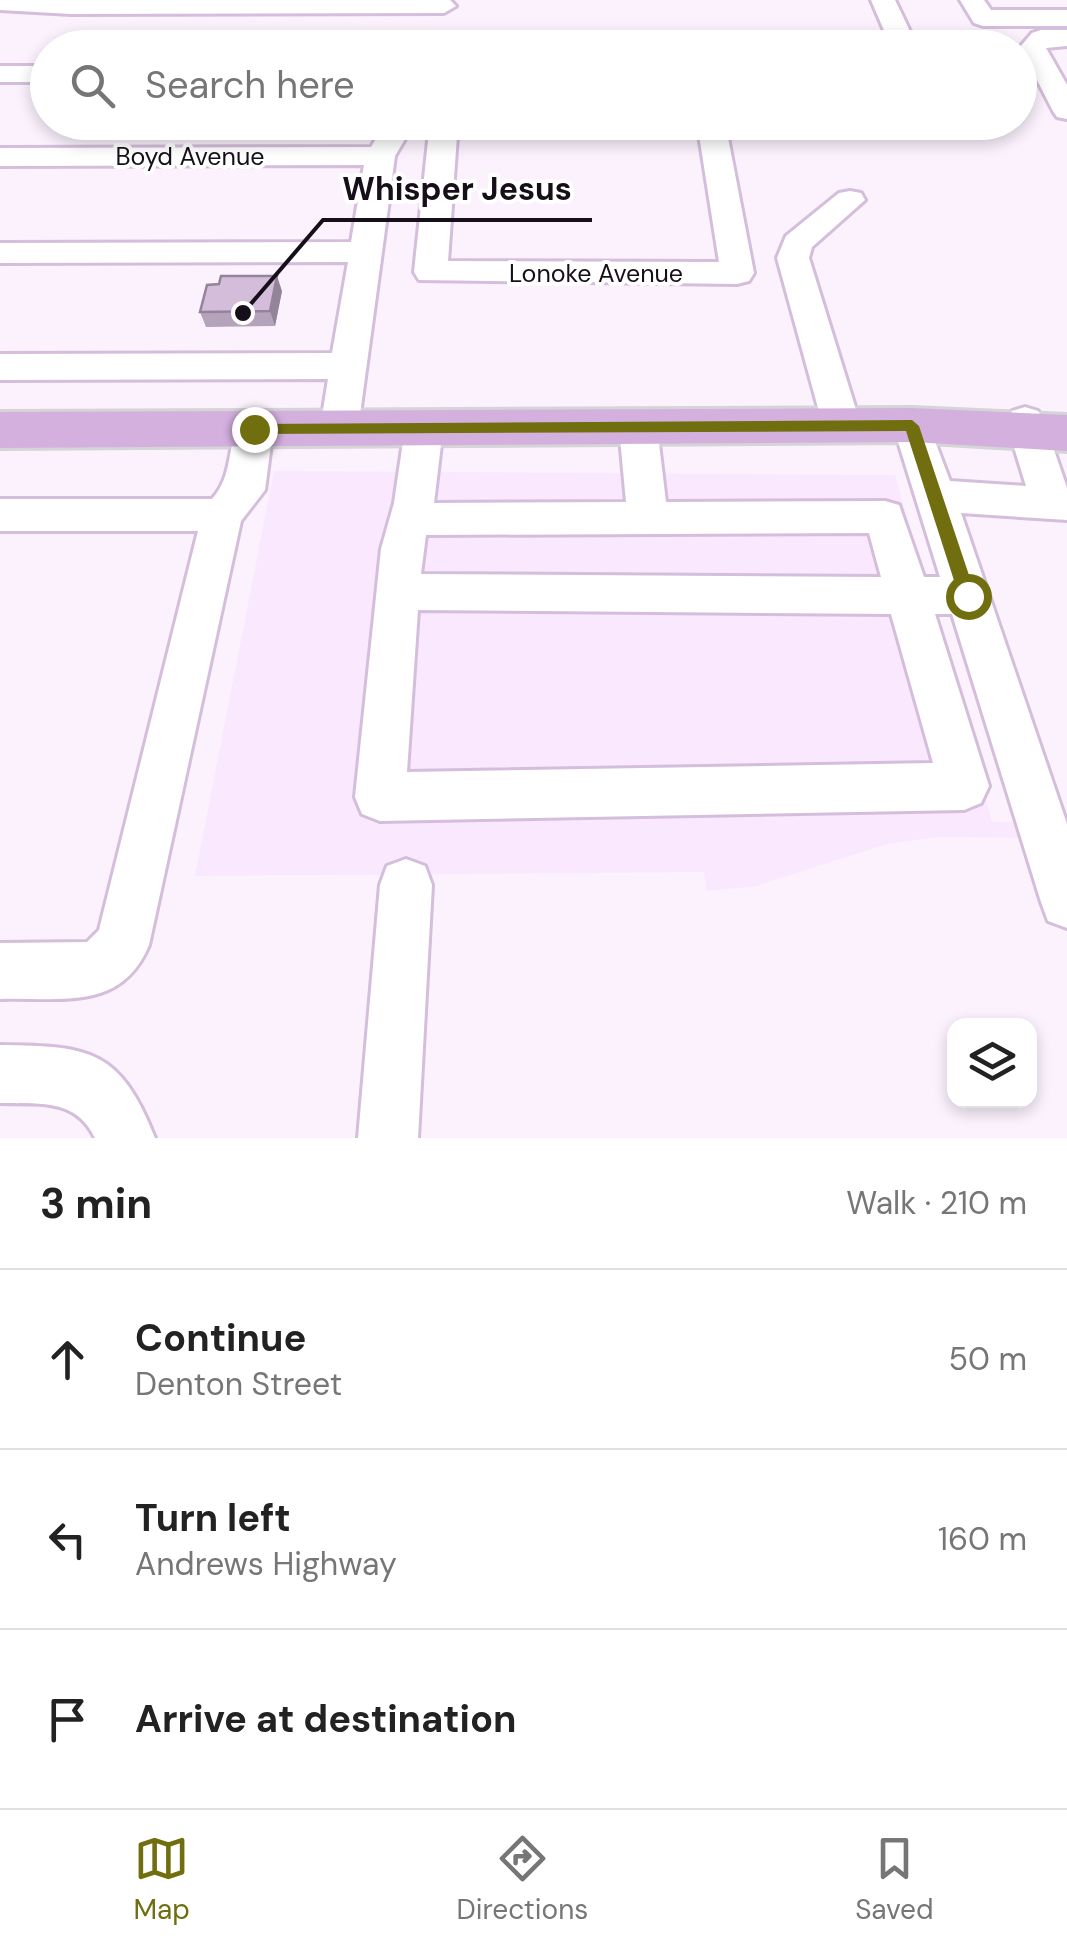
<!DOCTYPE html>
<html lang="en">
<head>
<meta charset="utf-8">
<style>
  :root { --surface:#fff; --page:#f2f2f2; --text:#222; --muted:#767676; --line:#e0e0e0; --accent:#706e0f }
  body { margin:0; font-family:"DM Sans",sans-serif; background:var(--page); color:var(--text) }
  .controls { position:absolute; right:30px; bottom:30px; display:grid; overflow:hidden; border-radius:20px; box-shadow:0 5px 15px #0003 }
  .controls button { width:90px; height:90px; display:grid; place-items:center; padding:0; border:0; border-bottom:2px solid var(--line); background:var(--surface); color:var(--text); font:50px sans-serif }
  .stop { position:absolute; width:30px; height:30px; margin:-22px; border:8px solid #706e0f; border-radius:50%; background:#fff }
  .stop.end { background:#706e0f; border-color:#fff; box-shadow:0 2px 10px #0008 }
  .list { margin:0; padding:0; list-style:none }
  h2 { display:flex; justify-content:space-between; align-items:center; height:130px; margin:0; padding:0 40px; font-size:42px }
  h2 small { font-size:32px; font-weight:400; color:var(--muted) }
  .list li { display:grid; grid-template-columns:65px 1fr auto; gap:30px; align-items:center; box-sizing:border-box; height:180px; padding:0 40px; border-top:2px solid var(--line) }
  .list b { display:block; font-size:38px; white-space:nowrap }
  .list p { margin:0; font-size:32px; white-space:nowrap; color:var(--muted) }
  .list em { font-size:32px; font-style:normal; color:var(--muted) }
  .icon { flex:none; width:55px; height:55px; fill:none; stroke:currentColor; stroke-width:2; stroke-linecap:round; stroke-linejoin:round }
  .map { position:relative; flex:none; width:1067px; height:1138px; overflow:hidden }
  .search { position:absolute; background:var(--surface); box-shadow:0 5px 15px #0003; left:30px; right:30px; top:30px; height:110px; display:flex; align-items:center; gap:25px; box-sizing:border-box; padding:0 35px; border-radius:55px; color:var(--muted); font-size:38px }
  .sheet { height:670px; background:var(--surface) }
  nav { display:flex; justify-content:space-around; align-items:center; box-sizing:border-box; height:140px; border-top:2px solid var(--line); background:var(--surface); font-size:28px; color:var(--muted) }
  nav a { display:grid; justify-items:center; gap:5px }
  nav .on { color:var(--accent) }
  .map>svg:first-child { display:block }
  .built { fill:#f9e8fe }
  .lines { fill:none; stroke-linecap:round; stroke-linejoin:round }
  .minor-casing { stroke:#d5bedb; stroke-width:6 }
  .major-casing { stroke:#d5d4d6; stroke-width:6 }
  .minor { fill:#fff; fill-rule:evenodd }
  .major { fill:#d4b0df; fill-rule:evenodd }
  .wall { fill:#b5a3bb }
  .shaded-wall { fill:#948499 }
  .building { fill:#d3bdda; stroke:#948499; stroke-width:2.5 }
  .route { fill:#706e0f }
  .labels { text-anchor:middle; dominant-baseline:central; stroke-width:8; stroke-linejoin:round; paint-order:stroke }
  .far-street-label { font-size:25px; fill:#160f19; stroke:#fff }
  .leader { fill:none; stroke:#160f19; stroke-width:4 }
  .callout-dot { fill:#160f19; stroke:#fff; stroke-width:4 }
  .callout-label { font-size:32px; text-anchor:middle; font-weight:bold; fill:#160f19; stroke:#fff; stroke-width:8; stroke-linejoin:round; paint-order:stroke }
</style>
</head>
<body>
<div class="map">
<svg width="1067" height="1138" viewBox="0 0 1067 1138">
  <rect width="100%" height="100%" fill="#fbf2fe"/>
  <!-- built -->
  <polygon class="built" points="274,471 895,475 992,822 1041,823 1045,838 937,837 887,844 756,886 707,891 704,872 195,876"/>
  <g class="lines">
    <!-- minor casing -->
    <g class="minor-casing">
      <g id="minor">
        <polygon points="0,0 450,0 456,6 444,13 71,14 0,10"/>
        <polygon points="871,0 895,0 918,48 424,47 437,39 886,35"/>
        <polygon points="960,0 984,0 991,10 1067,10 1067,26 983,26 974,23"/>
        <polygon points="1041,30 1067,30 1067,46 1046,48 1067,85 1067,119 1057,117 1053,111 1020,47 1032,33"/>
        <rect x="0" y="66" width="48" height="16"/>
        <polygon points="386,122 415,122 395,156 358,429 352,439 339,443 326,439 320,429 328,379 0,380 0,354 332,353 348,262 0,263 0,243 351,242 364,165 0,166 0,148 371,147"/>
        <polygon points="430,122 458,122 448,261 719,262 697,122 725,122 754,273 749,281 737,284 419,280 414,272"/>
        <polygon points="850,191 861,193 865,200 812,247 809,258 861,426 855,436 842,440 829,436 823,426 777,258 786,236 839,193"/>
        <path d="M1025,407l13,4 6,10 23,67v32l-106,-7 106,311v104l-19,-7 -7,-19 -89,-288h-17l54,172 -8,17 -17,7 -584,11 -18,-7 -7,-17 26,-248 13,-46 11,-75 6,-10 13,-4 13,4 6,10 -9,75 192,-1 -7,-75 6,-10 13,-4 13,4 6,10 9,75 219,-1 14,4 25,72h16l-47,-152 6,-10 13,-4 13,4 25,66 76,5 -20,-65 6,-10zM869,533l12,44 -460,-3 5,-39zM418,610l473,4 42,149 -526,9z"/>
        <path d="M254,415l13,4 6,10 -8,61 -24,31 -92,424c-28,67 -88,52 -149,54v-56l87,-1 12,-12 99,-399h-198v-32h212c22,-24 14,-53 29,-80z"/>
        <polygon points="406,859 425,866 432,885 418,1138 358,1138 380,885 387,866"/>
        <path d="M0,1045c91,1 120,5 155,93h-60c-19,-40 -56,-34 -95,-35z"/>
      </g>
    </g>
    <!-- major casing -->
    <g class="major-casing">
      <polygon id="major" points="912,408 1067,415 1067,451 912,442 0,448 0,412"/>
    </g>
    <!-- minor -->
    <use href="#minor" class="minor"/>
    <!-- major -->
    <use href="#major" class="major"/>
  </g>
  <!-- wall -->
  <polygon class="wall" points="282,291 275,326 206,327 200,312"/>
  <!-- shaded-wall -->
  <polygon class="shaded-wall" points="277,276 282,291 275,326 270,311"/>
  <!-- building -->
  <polygon class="building" points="221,276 277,276 270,311 200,312 207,285 219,284"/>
  <!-- route -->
  <polygon class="route" points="912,420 919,426 976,596 968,604 959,596 906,431 254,434 247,429 254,424"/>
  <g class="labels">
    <!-- far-street labels -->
    <g class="far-street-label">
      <text x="190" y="156">Boyd Avenue</text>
      <text x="596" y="273">Lonoke Avenue</text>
    </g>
  </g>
  <!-- callouts -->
  <path class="leader" d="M243 313L323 220H592"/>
  <circle class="callout-dot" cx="243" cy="313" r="10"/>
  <g class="callout-label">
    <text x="457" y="200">Whisper Jesus</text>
  </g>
</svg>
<div class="controls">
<button><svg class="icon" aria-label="layers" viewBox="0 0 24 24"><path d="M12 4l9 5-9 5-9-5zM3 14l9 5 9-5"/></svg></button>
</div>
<div class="stop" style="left:968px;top:596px"></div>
<div class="stop end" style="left:254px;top:429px"></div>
<div class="search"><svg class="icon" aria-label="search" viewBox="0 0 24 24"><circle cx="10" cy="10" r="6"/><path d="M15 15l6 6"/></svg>Search here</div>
</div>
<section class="sheet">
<h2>3 min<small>Walk · 210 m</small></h2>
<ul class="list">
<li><svg class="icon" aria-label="ahead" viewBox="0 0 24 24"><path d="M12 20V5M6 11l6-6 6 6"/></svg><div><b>Continue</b><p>Denton Street</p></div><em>50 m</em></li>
<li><svg class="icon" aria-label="left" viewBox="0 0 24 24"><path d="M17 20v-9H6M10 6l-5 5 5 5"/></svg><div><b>Turn left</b><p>Andrews Highway</p></div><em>160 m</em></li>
<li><svg class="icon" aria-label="arrive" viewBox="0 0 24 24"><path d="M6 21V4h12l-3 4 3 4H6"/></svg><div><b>Arrive at destination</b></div></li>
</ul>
</section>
<nav>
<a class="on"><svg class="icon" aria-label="map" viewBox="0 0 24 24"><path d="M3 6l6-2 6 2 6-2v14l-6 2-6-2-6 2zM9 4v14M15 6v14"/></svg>Map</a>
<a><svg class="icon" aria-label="directions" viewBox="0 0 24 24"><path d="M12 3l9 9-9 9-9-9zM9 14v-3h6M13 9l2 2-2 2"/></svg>Directions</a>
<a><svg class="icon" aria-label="saved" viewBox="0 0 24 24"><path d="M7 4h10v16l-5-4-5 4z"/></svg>Saved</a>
</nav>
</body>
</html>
